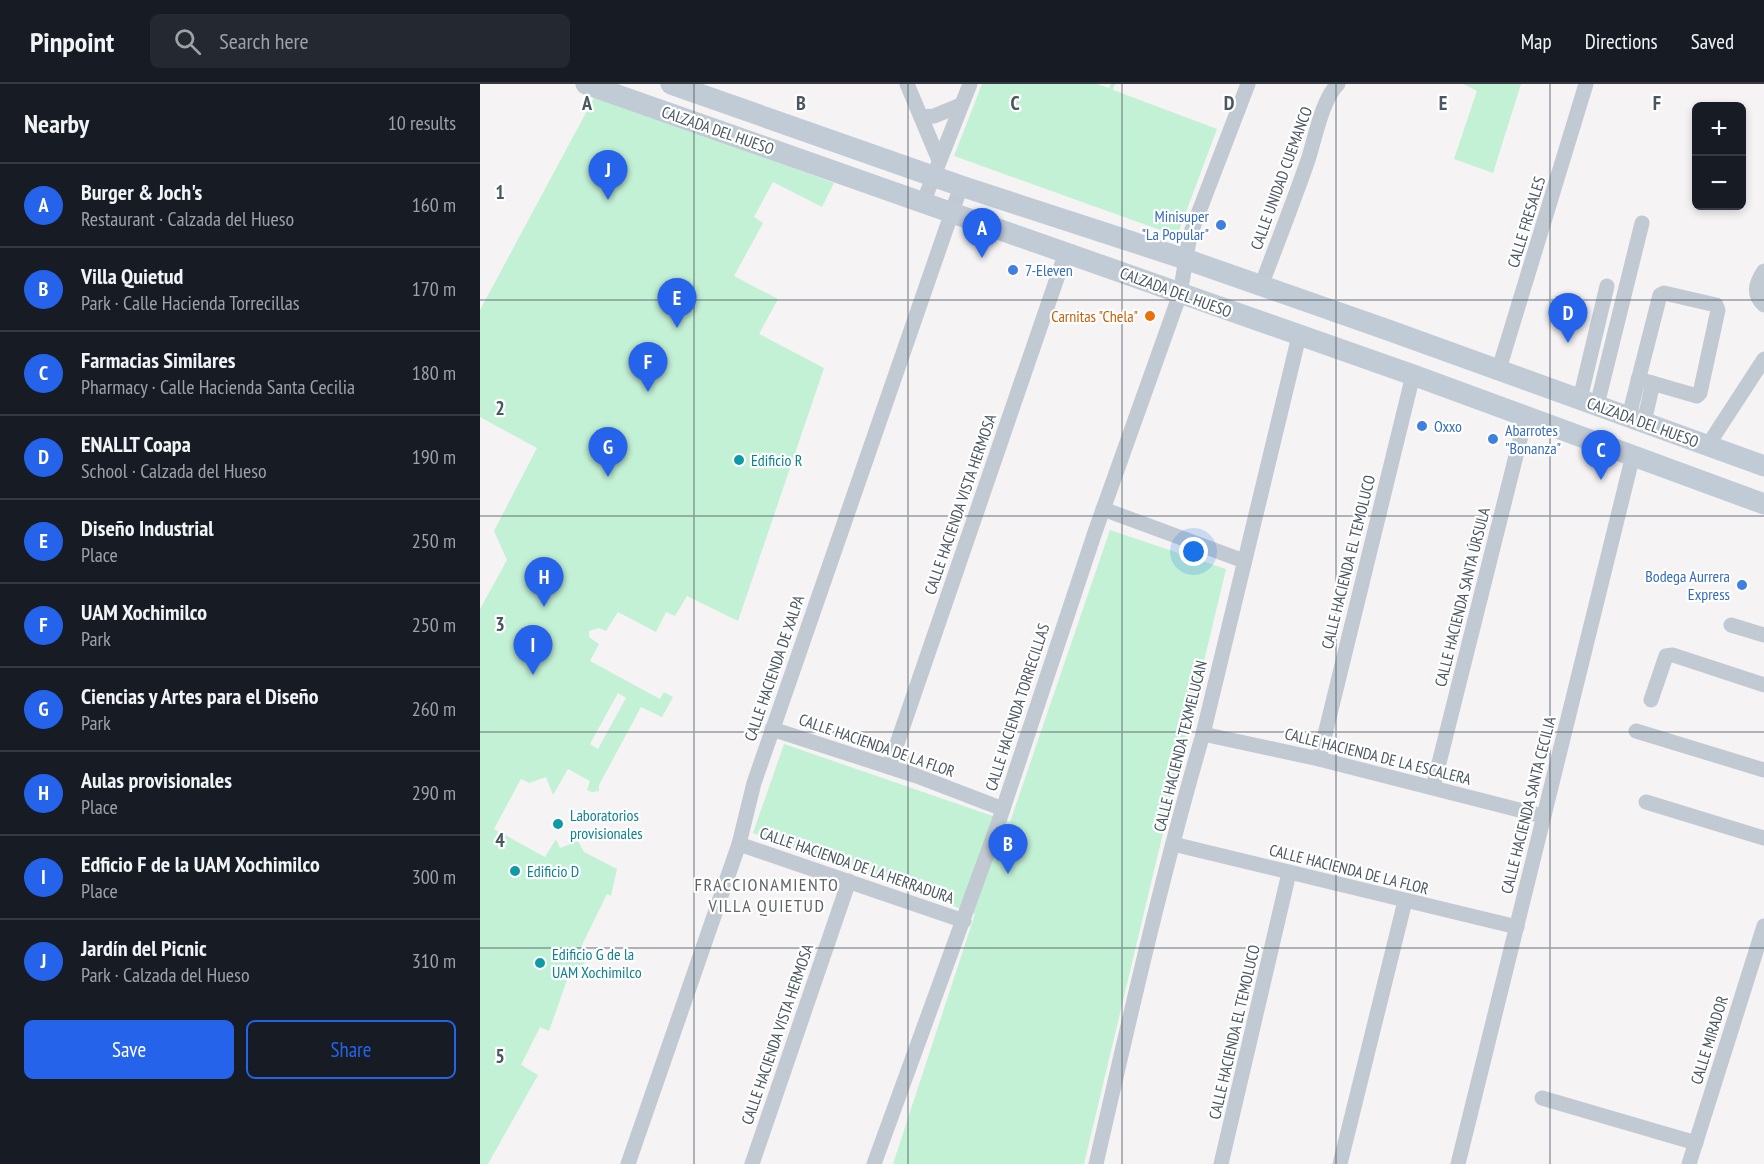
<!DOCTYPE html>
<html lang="en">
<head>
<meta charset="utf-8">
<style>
  :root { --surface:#171b24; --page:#242831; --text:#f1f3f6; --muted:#9ea1a6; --line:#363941; --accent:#2563eb }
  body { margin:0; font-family:"PT Sans Narrow",sans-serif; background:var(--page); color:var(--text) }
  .controls { position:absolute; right:18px; top:18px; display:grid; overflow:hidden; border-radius:9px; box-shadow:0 3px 9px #0003 }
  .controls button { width:54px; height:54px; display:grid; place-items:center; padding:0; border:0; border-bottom:2px solid var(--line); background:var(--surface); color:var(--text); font:30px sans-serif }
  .you { position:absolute; left:714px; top:468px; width:21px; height:21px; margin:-15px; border:4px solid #fff; border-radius:50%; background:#1a73e8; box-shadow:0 0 0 9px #1a73e833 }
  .badge { display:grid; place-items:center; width:39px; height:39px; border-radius:50%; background:var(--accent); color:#fff; font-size:20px; font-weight:700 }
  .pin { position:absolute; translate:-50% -50px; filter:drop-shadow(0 2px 3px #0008) }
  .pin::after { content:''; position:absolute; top:32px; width:21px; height:18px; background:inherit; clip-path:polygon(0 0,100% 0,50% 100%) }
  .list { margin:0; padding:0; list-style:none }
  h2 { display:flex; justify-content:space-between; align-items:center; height:78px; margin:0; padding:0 24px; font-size:26px }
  h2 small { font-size:20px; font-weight:400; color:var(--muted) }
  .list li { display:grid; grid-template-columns:39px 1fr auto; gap:18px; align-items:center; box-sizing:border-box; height:84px; padding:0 24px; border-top:2px solid var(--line) }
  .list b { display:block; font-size:22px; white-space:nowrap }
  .list p { margin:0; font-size:20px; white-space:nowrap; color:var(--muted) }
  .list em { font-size:20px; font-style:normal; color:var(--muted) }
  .actions { display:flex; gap:12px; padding:18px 24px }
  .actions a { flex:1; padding:14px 0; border:2px solid var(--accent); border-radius:9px; text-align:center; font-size:21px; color:var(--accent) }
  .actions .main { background:var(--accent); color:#fff }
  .icon { flex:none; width:33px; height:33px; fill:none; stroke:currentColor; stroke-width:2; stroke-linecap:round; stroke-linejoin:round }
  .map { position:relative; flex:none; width:1284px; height:1080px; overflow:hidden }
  header { display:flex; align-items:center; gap:36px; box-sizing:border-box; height:84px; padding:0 30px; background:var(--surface); border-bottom:2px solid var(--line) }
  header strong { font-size:28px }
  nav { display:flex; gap:33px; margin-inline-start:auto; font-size:21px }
  .search { width:420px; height:54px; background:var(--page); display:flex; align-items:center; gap:15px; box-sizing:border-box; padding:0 21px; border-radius:9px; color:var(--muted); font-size:22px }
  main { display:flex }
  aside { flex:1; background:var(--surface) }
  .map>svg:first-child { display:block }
  .green { fill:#c3f1d5; fill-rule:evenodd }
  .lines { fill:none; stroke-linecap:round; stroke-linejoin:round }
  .minor { stroke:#c1cad2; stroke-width:15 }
  .secondary { stroke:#c1cbd6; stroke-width:21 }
  .grid { fill:none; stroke:#4a5661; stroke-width:1.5; stroke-opacity:0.55 }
  .shop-dot { fill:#3f7fe0; stroke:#fff; stroke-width:2 }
  .food-dot { fill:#e8710a; stroke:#fff; stroke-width:2 }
  .culture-dot { fill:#0f9aa8; stroke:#fff; stroke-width:2 }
  .labels { text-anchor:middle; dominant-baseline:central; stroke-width:4.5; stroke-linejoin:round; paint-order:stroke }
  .street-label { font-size:16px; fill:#4a5661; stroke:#fff }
  .shop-label { font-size:16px; fill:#366cbe; stroke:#fff; text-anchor:start }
  .food-label { font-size:16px; fill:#c56008; stroke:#fff; text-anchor:end }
  .culture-label { font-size:16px; fill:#0d838f; stroke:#fff; text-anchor:start }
  .neighbourhood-label { font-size:18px; letter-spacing:1.5px; fill:#5f6368; stroke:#fff }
  .grid-label { font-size:20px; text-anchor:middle; font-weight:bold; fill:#4a5661; stroke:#fff; stroke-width:4.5; stroke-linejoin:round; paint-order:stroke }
</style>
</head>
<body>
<header>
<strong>Pinpoint</strong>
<div class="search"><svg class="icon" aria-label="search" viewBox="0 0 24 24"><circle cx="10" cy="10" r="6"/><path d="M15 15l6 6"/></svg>Search here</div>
<nav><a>Map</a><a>Directions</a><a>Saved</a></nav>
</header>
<main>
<aside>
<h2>Nearby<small>10 results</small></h2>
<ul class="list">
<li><span class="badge">A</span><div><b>Burger &amp; Joch's</b><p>Restaurant · Calzada del Hueso</p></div><em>160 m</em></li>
<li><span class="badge">B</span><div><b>Villa Quietud</b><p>Park · Calle Hacienda Torrecillas</p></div><em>170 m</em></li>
<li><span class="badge">C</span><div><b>Farmacias Similares</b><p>Pharmacy · Calle Hacienda Santa Cecilia</p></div><em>180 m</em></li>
<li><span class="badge">D</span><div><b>ENALLT Coapa</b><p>School · Calzada del Hueso</p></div><em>190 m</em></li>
<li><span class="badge">E</span><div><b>Diseño Industrial</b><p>Place</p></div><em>250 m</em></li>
<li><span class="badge">F</span><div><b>UAM Xochimilco</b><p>Park</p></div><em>250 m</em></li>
<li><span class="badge">G</span><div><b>Ciencias y Artes para el Diseño</b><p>Park</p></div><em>260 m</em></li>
<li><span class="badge">H</span><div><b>Aulas provisionales</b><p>Place</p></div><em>290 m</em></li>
<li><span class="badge">I</span><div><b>Edficio F de la UAM Xochimilco</b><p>Place</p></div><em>300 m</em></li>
<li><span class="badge">J</span><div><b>Jardín del Picnic</b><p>Park · Calzada del Hueso</p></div><em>310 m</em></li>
</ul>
<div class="actions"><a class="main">Save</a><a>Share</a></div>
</aside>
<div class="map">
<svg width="1284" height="1080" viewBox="0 0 1284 1080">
  <rect width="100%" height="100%" fill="#f5f3f3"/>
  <!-- green -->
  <g class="green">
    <polygon points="502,0 617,0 629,4 631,0 635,0 633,6 737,45 697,152 474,72"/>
    <polygon points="983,0 1041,0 1013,89 974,75 997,7"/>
    <path d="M115,12l239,87 -12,24 -49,-25 -19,35 9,6 -29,53 44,23 -19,35 65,34 -86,253 -51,-25 -12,20 -9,-4 -10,20 -38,-20 -12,19 -7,-3 -10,3v6l10,7 -9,17 70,38 4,-7 9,5 -11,20 -21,-10 -42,78v6l-7,1 -5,-2 3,-9 -22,-12 -15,26 -7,-18 -17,6 -8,-4 -27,50 51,28 11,-18 4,9 18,-7 6,11 33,17 -6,27 -4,-2 -26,53 9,5 -8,16 -10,-2 -23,65 -9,-4 -19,38 17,10 -50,89h-8v-555l27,-49 -13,-29 43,-83 -57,-31v-107zM138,609l8,5 -28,51 -8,-5z"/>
    <polygon points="630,446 746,485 604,1080 413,1080 495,830 273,749 304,660 530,738"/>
  </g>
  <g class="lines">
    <!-- minor -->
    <g class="minor">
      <polyline points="427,0 459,76"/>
      <polyline points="441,33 454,32 481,21"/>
      <polyline points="443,119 490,0"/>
      <path d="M1284,187c-8,12 -12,23 0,34"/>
      <path d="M781,202c16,-42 32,-83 47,-126 7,-21 14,-61 30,-76"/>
      <polyline points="1019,285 1106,0"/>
      <polyline points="1100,315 1127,202"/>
      <polyline points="1117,321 1162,139"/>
      <polyline points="1149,332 1180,211 1184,209 1236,221 1238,226 1220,309 1217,312 1158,295"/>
      <polyline points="1164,338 1173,299"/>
      <polyline points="1228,361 1284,275"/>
      <polyline points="623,425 764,477"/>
      <polyline points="1251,541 1284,551"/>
      <polyline points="1171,616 1186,572 1193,571 1284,601"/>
      <polyline points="292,645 437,692 523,725"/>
      <polyline points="1156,647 1284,686"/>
      <polyline points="723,650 839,675 1063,732"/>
      <polyline points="839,675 933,291"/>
      <polyline points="409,683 586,168"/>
      <polyline points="953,703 1046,332"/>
      <polyline points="1166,718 1284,754"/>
      <polyline points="259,760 484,837"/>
      <polyline points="693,760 1037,843"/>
      <polyline points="1062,1014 1216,1059"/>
      <polyline points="148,1080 259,760 274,699 481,102"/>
      <polyline points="272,1080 369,797"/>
      <polyline points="394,1080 519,737 615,448 700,210 710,151 768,0"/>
      <path d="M616,1080c33,-144 66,-289 107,-430l96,-398"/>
      <polyline points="741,1080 809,789"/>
      <polyline points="860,1080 925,817"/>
      <polyline points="978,1080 1153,371"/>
      <polyline points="1209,1080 1284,842"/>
    </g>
    <!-- secondary -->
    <g class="secondary">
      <polyline points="106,0 933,291 1284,420"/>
      <polyline points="191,0 481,102 708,176 908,246 1284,382"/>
    </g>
  </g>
  <!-- grid -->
  <path class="grid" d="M214,0v1080M428,0v1080M642,0v1080M856,0v1080M1070,0v1080M0,216h1284M0,432h1284M0,648h1284M0,864h1284"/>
  <!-- markers -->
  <g class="shop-dot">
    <circle cx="741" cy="141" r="6"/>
    <circle cx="533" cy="186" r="6"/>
    <circle cx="942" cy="342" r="6"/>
    <circle cx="1013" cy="355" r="6"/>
    <circle cx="1262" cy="501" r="6"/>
  </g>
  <circle class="food-dot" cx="670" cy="232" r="6"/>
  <g class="culture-dot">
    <circle cx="259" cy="376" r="6"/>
    <circle cx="78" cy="740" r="6"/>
    <circle cx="35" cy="787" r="6"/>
    <circle cx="60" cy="879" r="6"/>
  </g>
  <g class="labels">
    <!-- street labels -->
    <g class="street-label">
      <text transform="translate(238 46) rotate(19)">CALZADA DEL HUESO</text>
      <text transform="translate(801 94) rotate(-70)">CALLE UNIDAD CUEMANCO</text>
      <text transform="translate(1046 138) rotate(-73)">CALLE FRESALES</text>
      <text transform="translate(696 208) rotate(20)">CALZADA DEL HUESO</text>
      <text transform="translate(1163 338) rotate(20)">CALZADA DEL HUESO</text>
      <text transform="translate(480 420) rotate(-71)">CALLE HACIENDA VISTA HERMOSA</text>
      <text transform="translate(868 478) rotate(-76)">CALLE HACIENDA EL TEMOLUCO</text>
      <text transform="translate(982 513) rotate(-76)">CALLE HACIENDA SANTA ÚRSULA</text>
      <text transform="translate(294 584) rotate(-71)">CALLE HACIENDA DE XALPA</text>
      <text transform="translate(537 623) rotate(-72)">CALLE HACIENDA TORRECILLAS</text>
      <text transform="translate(397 661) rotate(19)">CALLE HACIENDA DE LA FLOR</text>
      <text transform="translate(700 662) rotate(-76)">CALLE HACIENDA TEXMELUCAN</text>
      <text transform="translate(898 672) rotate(14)">CALLE HACIENDA DE LA ESCALERA</text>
      <text transform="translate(1048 721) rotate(-76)">CALLE HACIENDA SANTA CECILIA</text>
      <text transform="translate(377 781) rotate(19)">CALLE HACIENDA DE LA HERRADURA</text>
      <text transform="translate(869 785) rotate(14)">CALLE HACIENDA DE LA FLOR</text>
      <text transform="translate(754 948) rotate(-77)">CALLE HACIENDA EL TEMOLUCO</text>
      <text transform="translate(297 950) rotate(-71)">CALLE HACIENDA VISTA HERMOSA</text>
      <text transform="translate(1229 956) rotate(-73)">CALLE MIRADOR</text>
    </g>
    <!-- shop labels -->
    <g class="shop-label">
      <text x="729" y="132" text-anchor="end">Minisuper<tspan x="729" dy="18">"La Popular"</tspan></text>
      <text x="545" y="186">7-Eleven</text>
      <text x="954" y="342">Oxxo</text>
      <text x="1025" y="346">Abarrotes<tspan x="1025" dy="18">"Bonanza"</tspan></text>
      <text x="1250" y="492" text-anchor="end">Bodega Aurrera<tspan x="1250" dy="18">Express</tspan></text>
    </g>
    <!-- food labels -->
    <g class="food-label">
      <text x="658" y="232">Carnitas "Chela"</text>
    </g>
    <!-- culture labels -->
    <g class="culture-label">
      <text x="271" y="376">Edificio R</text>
      <text x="90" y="731">Laboratorios<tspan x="90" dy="18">provisionales</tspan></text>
      <text x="47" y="787">Edificio D</text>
      <text x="72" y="870">Edificio G de la<tspan x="72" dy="18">UAM Xochimilco</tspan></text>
    </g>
    <!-- neighbourhood labels -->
    <g class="neighbourhood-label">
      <text x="287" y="800">FRACCIONAMIENTO<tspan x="287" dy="21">VILLA QUIETUD</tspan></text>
    </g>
  </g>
  <g class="grid-label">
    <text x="107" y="26">A</text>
    <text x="321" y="26">B</text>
    <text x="535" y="26">C</text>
    <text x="749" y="26">D</text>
    <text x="963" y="26">E</text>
    <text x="1177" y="26">F</text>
    <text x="20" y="115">1</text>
    <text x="20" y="331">2</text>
    <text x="20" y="547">3</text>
    <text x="20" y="763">4</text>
    <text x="20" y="979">5</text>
  </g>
</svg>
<div class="controls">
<button>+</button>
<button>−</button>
</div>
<div class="you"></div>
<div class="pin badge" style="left:502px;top:174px">A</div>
<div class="pin badge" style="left:528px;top:790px">B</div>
<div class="pin badge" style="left:1121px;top:396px">C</div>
<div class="pin badge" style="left:1088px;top:259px">D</div>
<div class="pin badge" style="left:197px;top:244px">E</div>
<div class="pin badge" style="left:168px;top:308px">F</div>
<div class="pin badge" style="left:128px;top:393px">G</div>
<div class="pin badge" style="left:64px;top:523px">H</div>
<div class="pin badge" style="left:53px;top:591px">I</div>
<div class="pin badge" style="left:128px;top:116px">J</div>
</div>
</main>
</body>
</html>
